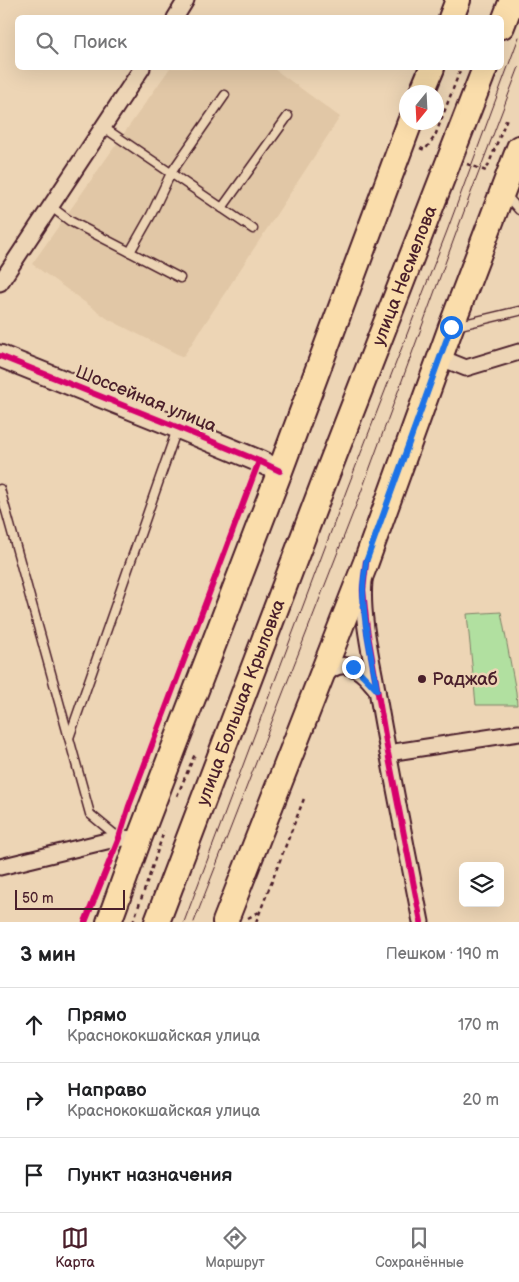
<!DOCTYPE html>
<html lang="ru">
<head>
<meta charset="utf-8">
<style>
  :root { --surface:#fff; --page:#f2f2f2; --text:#202124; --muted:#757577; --line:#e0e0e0; --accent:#4a1f2b }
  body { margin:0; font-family:"Balsamiq Sans",sans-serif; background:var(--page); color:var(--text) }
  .controls { position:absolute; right:15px; bottom:15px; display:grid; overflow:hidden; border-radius:8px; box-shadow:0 5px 20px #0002 }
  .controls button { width:45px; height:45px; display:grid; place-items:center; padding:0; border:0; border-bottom:1px solid var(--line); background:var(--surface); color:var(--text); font:25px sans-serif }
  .compass { position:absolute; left:399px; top:85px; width:45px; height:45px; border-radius:50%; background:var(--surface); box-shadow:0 5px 20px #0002; rotate:198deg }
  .scale { position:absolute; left:15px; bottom:12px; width:110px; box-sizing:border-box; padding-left:5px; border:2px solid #4a1f2b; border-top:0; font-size:14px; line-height:18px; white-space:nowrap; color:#4a1f2b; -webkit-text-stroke:4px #edd5b5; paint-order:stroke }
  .stop { position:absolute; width:15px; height:15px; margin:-11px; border:4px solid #1a73e8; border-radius:50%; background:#fff }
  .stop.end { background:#1a73e8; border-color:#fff; box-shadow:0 1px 5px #0008 }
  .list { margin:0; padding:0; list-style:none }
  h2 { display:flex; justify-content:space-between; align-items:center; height:65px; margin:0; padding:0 20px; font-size:21px }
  h2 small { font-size:16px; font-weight:400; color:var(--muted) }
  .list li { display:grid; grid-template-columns:32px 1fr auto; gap:15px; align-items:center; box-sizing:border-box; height:75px; padding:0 20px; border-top:1px solid var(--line) }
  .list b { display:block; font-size:19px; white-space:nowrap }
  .list p { margin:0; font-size:16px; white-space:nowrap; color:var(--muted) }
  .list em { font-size:16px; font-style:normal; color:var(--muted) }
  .icon { flex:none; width:28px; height:28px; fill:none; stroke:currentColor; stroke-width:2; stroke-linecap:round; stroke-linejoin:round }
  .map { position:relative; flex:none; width:519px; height:922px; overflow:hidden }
  .search { position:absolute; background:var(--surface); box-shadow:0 5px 20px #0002; left:15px; right:15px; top:15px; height:55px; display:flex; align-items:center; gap:12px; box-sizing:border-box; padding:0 18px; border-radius:8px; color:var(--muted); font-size:19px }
  .sheet { height:290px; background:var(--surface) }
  nav { display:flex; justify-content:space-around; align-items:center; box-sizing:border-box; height:70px; border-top:1px solid var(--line); background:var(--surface); font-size:14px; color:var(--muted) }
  nav a { display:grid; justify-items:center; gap:2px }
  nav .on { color:var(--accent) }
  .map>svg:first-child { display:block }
  .built { fill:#e1c7a6 }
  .grass { fill:#b1e0a0; stroke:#7e8066 }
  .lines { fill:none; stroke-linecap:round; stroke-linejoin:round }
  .lane-casing { stroke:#4a1f2b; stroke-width:11 }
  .street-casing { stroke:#4a1f2b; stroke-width:19 }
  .secondary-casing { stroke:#4a1f2b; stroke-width:25 }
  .primary-casing { stroke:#4a1f2b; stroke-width:28 }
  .path { stroke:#4a1f2b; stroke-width:2.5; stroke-dasharray:4 4; stroke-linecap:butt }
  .lane { stroke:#edd5b5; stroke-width:8 }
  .street { stroke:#edd5b5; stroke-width:15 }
  .secondary { stroke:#edd5b5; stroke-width:21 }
  .primary { stroke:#faddab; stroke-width:24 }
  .tram { stroke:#4a1f2b; stroke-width:1 }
  .cycleway-casing { stroke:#edd5b5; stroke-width:9 }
  .cycleway { stroke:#d6006c; stroke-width:6 }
  .route { stroke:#1a73e8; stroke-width:6 }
  .poi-dot { fill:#4a1f2b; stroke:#edd5b5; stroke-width:2 }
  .labels { text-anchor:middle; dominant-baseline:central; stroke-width:5; stroke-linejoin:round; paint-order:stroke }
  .street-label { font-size:18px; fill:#4a1f2b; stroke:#edd5b5 }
  .poi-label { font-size:18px; fill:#4a1f2b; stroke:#edd5b5; text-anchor:start }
</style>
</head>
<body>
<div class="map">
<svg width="519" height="922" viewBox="0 0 519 922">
  <rect width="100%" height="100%" fill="#edd5b5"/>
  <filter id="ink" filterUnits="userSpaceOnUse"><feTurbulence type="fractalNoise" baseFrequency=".02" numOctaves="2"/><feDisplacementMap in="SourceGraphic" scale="10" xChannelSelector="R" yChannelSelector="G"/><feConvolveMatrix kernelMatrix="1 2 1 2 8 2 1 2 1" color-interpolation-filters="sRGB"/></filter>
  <g filter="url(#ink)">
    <!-- built -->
    <polygon class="built" points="170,68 273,68 340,117 183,357 108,319 32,264"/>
    <!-- grass -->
    <polygon class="grass" points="501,612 516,692 517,705 476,705 467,614"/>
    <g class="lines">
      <!-- lane casing -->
      <g class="lane-casing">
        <g id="lane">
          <polyline points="103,127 253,229"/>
          <polyline points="506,195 519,210"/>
          <polyline points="50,206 70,221 180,278"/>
          <polyline points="222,208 288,116"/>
          <polyline points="130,252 151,215 171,173 225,95"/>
          <polyline points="456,326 519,311"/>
          <polyline points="0,489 90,814 119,838"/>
          <polyline points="69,738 177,429"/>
        </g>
      </g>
      <!-- street casing -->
      <g class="street-casing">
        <g id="street">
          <polyline points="175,18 186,0"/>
          <polyline points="0,283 142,68"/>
          <polyline points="441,358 466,368 519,352"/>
          <path d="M364,581c-3,35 7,75 13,109 13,78 29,155 44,232"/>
          <path d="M323,679c7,-12 21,-18 34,-9 8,4 14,13 20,20"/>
          <polyline points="388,753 519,733"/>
          <polyline points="0,867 119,838 139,839"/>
        </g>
      </g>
      <!-- secondary casing -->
      <g class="secondary-casing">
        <polyline id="secondary" points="0,356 177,427 259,461 280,471"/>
      </g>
      <!-- primary casing -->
      <g class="primary-casing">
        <g id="primary">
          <polyline points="451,18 458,0"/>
          <polyline points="502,26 512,0"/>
          <polyline points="422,92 432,68"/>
          <polyline points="109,922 139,839 280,471 410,122"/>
          <path id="s1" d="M157,922l167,-440 161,-414"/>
          <polyline points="225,922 366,562 451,327 519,148"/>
        </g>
      </g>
      <!-- path -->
      <g class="path">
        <polyline points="420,148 425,150 435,136 461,68"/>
        <polyline points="467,164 486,171 507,118"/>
        <polyline points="177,796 195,754"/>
        <polyline points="126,816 254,477"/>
        <polyline points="248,918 259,912"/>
        <polyline points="85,922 104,875"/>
        <polyline points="133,922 148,880 164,831"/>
        <polyline points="256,922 305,796"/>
      </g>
      <!-- lane -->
      <use href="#lane" class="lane"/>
      <!-- street -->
      <use href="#street" class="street"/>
      <!-- secondary -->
      <use href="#secondary" class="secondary"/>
      <!-- primary -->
      <use href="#primary" class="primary"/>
      <!-- tram -->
      <g class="tram">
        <polyline points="184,922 347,489 447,231 519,37"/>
        <polyline points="194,922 360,495 469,198 519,67"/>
      </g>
      <!-- cycleway casing -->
      <g class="cycleway-casing">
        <g id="cycleway">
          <polyline points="0,356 177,427 259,461 280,471"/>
          <polyline points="366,562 363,590 367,629 388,753 421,922"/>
          <polyline points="85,922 119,838 129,806 259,461"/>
        </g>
      </g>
      <!-- cycleway -->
      <use href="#cycleway" class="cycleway"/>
    </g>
  </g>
  <g class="lines" filter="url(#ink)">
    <!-- route -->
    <path class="route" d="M353,667l5,3 19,20c-5,-32 -14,-68 -14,-101 0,-9 2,-18 3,-27l85,-235"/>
  </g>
  <!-- markers -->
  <circle class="poi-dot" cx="422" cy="679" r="5"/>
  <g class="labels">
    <!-- street labels -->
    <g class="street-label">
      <text stroke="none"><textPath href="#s1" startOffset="692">улица Несмелова</textPath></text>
      <text transform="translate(146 399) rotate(22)">Шоссейная улица</text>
      <text stroke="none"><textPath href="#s1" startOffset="235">улица Большая Крыловка</textPath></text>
    </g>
    <!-- poi labels -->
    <g class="poi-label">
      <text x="432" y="679">Раджаб</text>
    </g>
  </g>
</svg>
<div class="controls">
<button><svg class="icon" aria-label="layers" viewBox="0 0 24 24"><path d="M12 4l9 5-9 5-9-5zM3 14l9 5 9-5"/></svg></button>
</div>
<svg class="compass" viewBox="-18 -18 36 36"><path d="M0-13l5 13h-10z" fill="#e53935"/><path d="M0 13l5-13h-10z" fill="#757577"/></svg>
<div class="scale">50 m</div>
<div class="stop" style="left:451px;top:327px"></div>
<div class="stop end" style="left:353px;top:667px"></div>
<div class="search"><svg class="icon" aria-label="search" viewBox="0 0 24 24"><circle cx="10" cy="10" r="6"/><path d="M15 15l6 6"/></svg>Поиск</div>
</div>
<section class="sheet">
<h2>3 мин<small>Пешком · 190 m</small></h2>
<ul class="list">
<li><svg class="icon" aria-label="ahead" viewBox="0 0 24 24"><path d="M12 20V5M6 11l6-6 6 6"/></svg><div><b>Прямо</b><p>Краснококшайская улица</p></div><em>170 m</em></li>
<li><svg class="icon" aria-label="right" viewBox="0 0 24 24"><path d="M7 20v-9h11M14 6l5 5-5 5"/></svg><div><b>Направо</b><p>Краснококшайская улица</p></div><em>20 m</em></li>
<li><svg class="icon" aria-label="arrive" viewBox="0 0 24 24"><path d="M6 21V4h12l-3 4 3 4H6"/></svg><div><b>Пункт назначения</b></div></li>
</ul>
</section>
<nav>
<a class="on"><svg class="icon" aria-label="map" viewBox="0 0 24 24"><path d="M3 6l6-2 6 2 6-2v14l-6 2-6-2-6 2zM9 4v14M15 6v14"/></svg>Карта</a>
<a><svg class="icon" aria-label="directions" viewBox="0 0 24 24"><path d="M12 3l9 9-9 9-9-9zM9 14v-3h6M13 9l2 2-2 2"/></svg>Маршрут</a>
<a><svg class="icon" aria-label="saved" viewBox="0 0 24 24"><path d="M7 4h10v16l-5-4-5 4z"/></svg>Сохранённые</a>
</nav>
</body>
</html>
